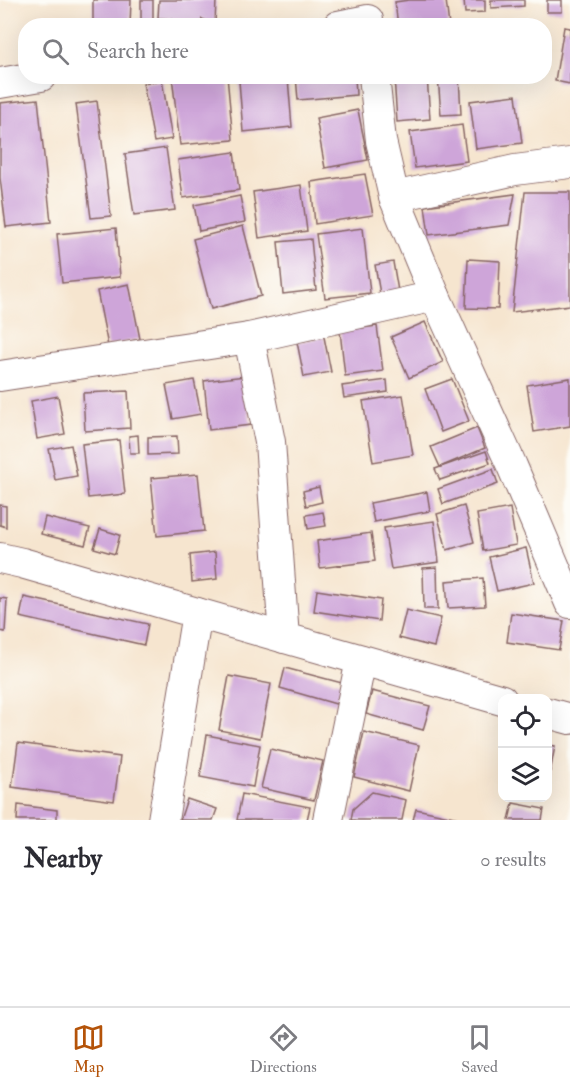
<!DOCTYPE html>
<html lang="en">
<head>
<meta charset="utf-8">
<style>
  :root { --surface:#fff; --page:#f7f7f7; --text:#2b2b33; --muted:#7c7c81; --line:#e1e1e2; --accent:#b45309 }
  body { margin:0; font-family:"IM FELL Double Pica",serif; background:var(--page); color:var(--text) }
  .controls { position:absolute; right:18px; bottom:18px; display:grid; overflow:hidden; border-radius:12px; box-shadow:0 6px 24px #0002 }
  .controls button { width:54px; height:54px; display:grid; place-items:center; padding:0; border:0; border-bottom:2px solid var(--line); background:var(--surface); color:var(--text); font:30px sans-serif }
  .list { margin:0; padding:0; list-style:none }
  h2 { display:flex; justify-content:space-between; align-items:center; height:78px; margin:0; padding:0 24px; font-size:26px }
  h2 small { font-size:20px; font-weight:400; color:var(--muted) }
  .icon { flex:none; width:33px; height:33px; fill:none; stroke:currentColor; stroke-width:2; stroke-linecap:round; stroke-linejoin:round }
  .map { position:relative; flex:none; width:570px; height:820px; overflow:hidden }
  .search { position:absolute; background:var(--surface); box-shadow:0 6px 24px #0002; left:18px; right:18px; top:18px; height:66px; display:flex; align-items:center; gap:15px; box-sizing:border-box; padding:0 21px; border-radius:24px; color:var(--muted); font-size:22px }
  .sheet { height:186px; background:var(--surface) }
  nav { display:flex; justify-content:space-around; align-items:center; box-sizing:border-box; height:84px; border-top:2px solid var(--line); background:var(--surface); font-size:16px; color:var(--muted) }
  nav a { display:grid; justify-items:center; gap:3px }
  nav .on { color:var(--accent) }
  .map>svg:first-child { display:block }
  .building { fill:#cea5d9 }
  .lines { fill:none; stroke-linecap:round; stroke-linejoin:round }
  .minor-casing { stroke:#866464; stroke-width:32 }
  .minor { stroke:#fff; stroke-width:30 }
</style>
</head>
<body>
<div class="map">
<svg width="570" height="820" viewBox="0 0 570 820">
  <rect width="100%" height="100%" fill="#fdfcf7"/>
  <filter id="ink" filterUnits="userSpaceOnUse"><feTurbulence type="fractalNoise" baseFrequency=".0167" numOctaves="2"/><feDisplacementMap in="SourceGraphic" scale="12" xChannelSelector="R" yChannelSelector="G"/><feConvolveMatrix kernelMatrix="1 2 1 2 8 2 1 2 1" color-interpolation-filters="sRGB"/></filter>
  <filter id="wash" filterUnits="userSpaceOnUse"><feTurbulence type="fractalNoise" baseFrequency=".008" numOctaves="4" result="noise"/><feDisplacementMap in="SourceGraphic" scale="24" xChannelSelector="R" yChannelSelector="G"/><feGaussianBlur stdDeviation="1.35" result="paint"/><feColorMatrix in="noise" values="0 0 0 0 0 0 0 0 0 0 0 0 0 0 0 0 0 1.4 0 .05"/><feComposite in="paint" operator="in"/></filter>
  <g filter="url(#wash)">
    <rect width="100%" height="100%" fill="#f6e5cf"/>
    <g id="blocks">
      <!-- building -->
      <g class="building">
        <polygon points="93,0 131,0 130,26 93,26"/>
        <rect x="141" y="0" width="12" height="26"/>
        <polygon points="159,0 216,0 215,24 202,19 200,26 174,26 172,19 158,18"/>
        <polygon points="409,0 446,0 449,26 398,26 395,2"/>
        <polygon points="464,0 485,0 485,12 465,13"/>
        <polygon points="491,0 524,0 524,6 491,8"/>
        <rect x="547" y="0" width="15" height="12"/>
        <polygon points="564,27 570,28 570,84 555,81"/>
        <polygon points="172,76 227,76 233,140 180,145"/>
        <polygon points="296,76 355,76 356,95 298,100"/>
        <polygon points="394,76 427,76 430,119 397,122"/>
        <polygon points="438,76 459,76 461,114 441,115"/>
        <polygon points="288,78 292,127 243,132 239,81"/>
        <polygon points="162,80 172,139 154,142 143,83"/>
        <polygon points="516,95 522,143 476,149 470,101"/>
        <polygon points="38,99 51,222 6,227 0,178 0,103"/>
        <polygon points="97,101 111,216 91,218 76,104"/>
        <polygon points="358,110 368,160 325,168 316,118"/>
        <polygon points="462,125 467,161 415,168 410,132"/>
        <polygon points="166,148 175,210 134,215 125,154"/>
        <polygon points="234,152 239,190 183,198 178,160"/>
        <polygon points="365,174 373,215 315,224 311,182"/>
        <polygon points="301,185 307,231 259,238 253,192"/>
        <polygon points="525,192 570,192 570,305 512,312"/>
        <polygon points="515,194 509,225 429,235 425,206"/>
        <polygon points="240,196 245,222 199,231 194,205"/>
        <polygon points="243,226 261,296 211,309 193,239"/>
        <polygon points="116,228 120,277 62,283 57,234"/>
        <polygon points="363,228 370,293 325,298 316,234"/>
        <polygon points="311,239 316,290 283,294 278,242"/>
        <polygon points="468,259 500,261 498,309 466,308"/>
        <polygon points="393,262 398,291 380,294 375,265"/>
        <polygon points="129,284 140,339 108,346 97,291"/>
        <polygon points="425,322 443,362 409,378 391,337"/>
        <polygon points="377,326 383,371 345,376 340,331"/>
        <polygon points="324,337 331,372 304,377 297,342"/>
        <polygon points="245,376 251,425 209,430 204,381"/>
        <polygon points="570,378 570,426 534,432 527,385"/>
        <polygon points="452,379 469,421 441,432 425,389"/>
        <polygon points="194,380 201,414 173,419 166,385"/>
        <polygon points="387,380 388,392 344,398 342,386"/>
        <polygon points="128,391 130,428 85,431 83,393"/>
        <polygon points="403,395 413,455 373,462 363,401"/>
        <polygon points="58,396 65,434 37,439 31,401"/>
        <polygon points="477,428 485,448 440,467 431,447"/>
        <polygon points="138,435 139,453 130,453 129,436"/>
        <polygon points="177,436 178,454 148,455 148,437"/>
        <polygon points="119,440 125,494 88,498 82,444"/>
        <polygon points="71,445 77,476 55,480 49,449"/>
        <polygon points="486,451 490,463 440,480 435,469"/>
        <polygon points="493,469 498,484 443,504 438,489"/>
        <polygon points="198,474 204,531 157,536 151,478"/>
        <polygon points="319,487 322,502 306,506 303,491"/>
        <polygon points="427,492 430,511 374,522 370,503"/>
        <polygon points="0,505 6,506 6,527 0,525"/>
        <polygon points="464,506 474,542 447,550 437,514"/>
        <polygon points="510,508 516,545 483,551 477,514"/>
        <polygon points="323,512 326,526 308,529 306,515"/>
        <polygon points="45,517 90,528 85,545 41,534"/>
        <polygon points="434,521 439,562 391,569 384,528"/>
        <polygon points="100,529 120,535 115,554 94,548"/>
        <polygon points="371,533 375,561 320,568 317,541"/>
        <polygon points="526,548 534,583 497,591 489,557"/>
        <polygon points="215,552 217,579 192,582 190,555"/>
        <polygon points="437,567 438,609 424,609 423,568"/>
        <polygon points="483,578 485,606 448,608 446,581"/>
        <polygon points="317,590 381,600 379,621 314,611"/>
        <polygon points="24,597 148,624 144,645 20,617"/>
        <polygon points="0,598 7,599 5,632 0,631"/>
        <polygon points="406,610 441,618 434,647 399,638"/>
        <polygon points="511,613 564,621 559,650 507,642"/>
        <polygon points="285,668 342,683 336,704 280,688"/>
        <polygon points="229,676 271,684 260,738 219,730"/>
        <polygon points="372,691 430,706 423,730 366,714"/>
        <polygon points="364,732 419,745 409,791 354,777"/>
        <polygon points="207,735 260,745 253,787 200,777"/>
        <polygon points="18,743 120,757 114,801 12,787"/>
        <polygon points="548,745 555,746 549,778 548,778"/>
        <polygon points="270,749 323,761 314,800 261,788"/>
        <polygon points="372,792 406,800 402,820 351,820 353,809"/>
        <polygon points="242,794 310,807 307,820 237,820"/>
        <polygon points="187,799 217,809 213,820 180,820"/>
        <polygon points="513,803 544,809 542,820 509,820"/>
        <polygon points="18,805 57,810 57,820 17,820"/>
        <polygon points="416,809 464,819 464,820 413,820"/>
      </g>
    </g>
  </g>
  <g filter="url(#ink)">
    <use href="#blocks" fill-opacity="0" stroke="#866464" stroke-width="1.5"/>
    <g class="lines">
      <!-- minor casing -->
      <g class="minor-casing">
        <g id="minor">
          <polyline points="338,26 368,20"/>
          <polyline points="374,76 381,141 394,197 435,296 512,466 570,603"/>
          <polyline points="0,83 41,76"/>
          <polyline points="394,197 515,170 570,163"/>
          <polyline points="249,338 270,442 284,638"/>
          <polyline points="0,376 249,338 435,296"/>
          <polyline points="0,558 22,563 502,700"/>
          <polyline points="548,713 570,719"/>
          <polyline points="163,820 197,613"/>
          <polyline points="328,820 361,660"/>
        </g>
      </g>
      <!-- minor -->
      <use href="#minor" class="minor"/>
    </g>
  </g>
</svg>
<div class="controls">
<button><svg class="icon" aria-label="locate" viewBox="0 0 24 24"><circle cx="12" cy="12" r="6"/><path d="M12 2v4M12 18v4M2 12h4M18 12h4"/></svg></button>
<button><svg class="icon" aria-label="layers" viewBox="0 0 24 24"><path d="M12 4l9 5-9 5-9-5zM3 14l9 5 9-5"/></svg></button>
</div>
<div class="search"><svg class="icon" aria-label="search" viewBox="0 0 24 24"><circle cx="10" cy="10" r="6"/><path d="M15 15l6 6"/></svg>Search here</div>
</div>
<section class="sheet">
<h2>Nearby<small>0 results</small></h2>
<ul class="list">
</ul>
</section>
<nav>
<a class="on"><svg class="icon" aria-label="map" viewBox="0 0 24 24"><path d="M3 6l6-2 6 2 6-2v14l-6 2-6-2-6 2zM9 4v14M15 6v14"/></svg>Map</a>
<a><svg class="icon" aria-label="directions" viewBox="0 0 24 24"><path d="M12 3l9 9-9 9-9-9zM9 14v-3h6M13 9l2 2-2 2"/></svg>Directions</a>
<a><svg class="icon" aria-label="saved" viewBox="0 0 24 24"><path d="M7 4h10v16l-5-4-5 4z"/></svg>Saved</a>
</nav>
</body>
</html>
